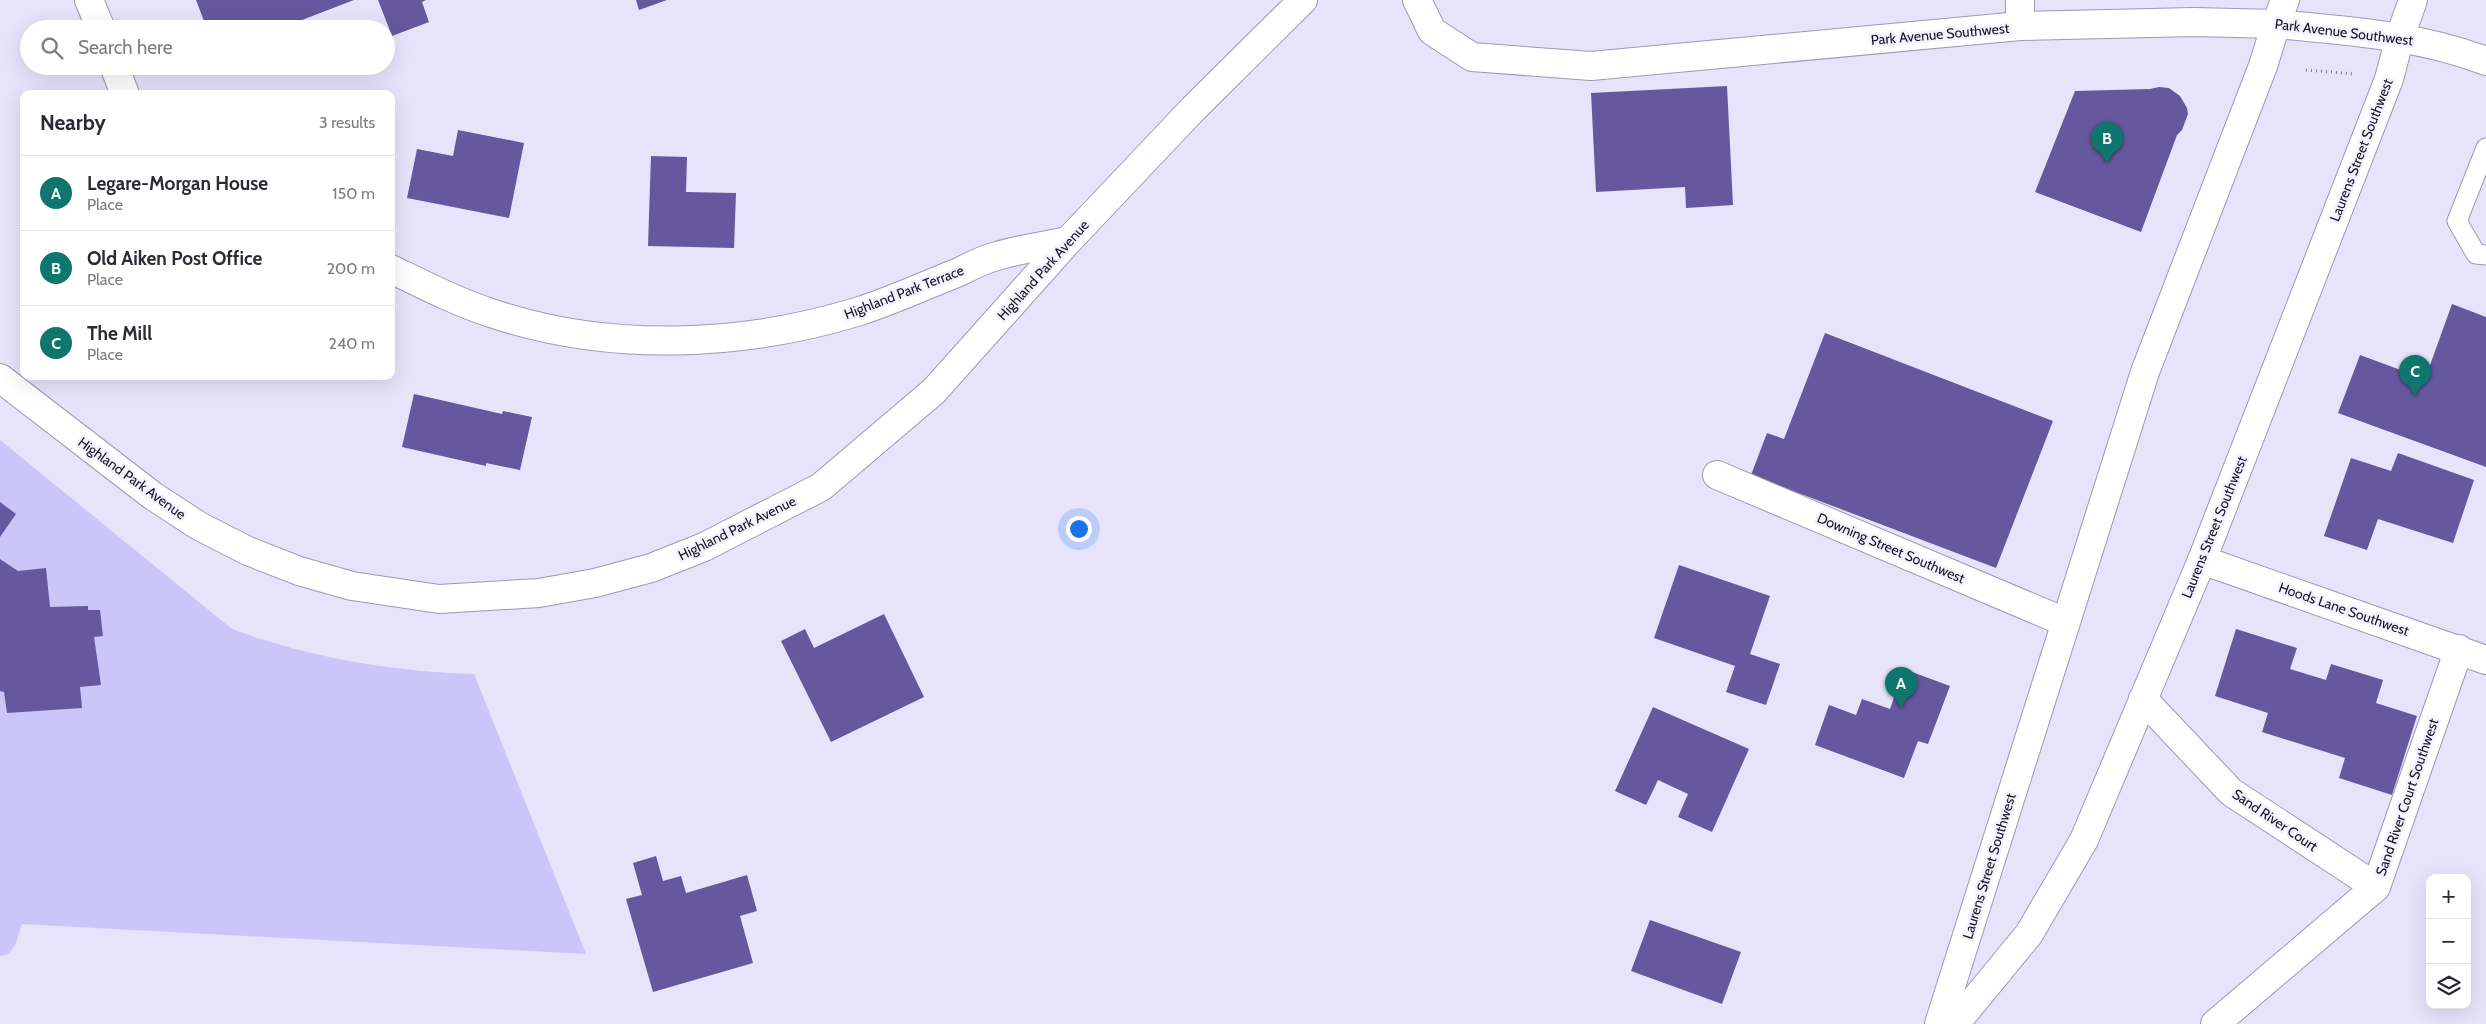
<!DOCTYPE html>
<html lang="en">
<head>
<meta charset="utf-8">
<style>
  :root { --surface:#fff; --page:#f7f7f7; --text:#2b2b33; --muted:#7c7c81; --line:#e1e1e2; --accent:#0f766e }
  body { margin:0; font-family:Cabin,sans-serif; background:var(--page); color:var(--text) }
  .controls { position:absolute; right:15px; bottom:15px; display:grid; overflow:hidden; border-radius:10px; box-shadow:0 5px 20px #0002 }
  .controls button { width:45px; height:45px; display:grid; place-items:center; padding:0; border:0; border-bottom:1px solid var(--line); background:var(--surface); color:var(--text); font:25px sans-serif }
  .you { position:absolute; left:1078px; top:528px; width:18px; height:18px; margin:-12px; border:4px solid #fff; border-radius:50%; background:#1a73e8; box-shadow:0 0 0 8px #1a73e833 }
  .badge { display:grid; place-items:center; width:32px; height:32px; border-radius:50%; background:var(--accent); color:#fff; font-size:16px; font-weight:700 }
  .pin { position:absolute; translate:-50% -41px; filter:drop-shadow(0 1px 2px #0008) }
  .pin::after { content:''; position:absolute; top:26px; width:18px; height:15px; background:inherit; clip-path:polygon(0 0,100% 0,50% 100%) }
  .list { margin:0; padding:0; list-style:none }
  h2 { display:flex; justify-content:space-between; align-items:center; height:65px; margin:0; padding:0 20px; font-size:21px }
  h2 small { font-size:16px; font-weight:400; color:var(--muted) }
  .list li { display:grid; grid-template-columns:32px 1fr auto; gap:15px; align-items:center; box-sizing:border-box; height:75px; padding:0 20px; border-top:1px solid var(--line) }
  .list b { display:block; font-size:19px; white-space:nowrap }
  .list p { margin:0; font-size:16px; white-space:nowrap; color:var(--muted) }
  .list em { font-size:16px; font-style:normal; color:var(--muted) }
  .icon { flex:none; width:28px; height:28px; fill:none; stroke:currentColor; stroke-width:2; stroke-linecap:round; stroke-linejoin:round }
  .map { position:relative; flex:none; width:2486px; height:1024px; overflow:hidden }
  .search { position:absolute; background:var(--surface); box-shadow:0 5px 20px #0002; left:20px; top:20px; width:375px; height:55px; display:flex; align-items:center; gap:12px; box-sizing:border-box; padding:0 18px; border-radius:28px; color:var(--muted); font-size:19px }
  .panel { position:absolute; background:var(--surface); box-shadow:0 5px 20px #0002; left:20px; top:90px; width:375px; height:290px; border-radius:10px }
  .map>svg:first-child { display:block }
  .green { fill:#cbc5f9 }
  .building { fill:#65589e }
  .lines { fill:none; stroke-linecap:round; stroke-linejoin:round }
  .service-casing { stroke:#9c99b5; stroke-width:21 }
  .minor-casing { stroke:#9c99b5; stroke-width:30 }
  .tertiary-casing { stroke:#9c99b5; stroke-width:30 }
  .secondary-casing { stroke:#9c99b5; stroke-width:30 }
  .path { stroke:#7b798a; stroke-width:3; stroke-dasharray:1 4; stroke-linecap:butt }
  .service { stroke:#fff; stroke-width:19 }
  .minor { stroke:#fff; stroke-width:28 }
  .tertiary { stroke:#fff; stroke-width:28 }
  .secondary { stroke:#fff; stroke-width:28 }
  .labels { text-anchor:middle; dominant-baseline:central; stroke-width:5; stroke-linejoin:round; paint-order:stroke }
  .street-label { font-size:14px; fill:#16141e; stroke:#f3f2fe }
</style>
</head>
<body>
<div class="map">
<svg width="2486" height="1024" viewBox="0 0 2486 1024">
  <rect width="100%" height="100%" fill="#e6e3fb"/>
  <!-- green -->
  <path class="green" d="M0,440l232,189c79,29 158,42 242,45l112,280 -564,-30c-5,13 -6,31 -22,32z"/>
  <!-- building -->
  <g class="building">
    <polygon points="196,0 354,0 302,20 305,29 207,29"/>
    <polygon points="378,0 426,0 422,2 429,22 392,36"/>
    <polygon points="636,0 667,0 639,10"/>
    <polygon points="1727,86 1733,205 1686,208 1685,187 1596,192 1591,93"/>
    <polygon points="2159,87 2169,88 2180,96 2187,108 2188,114 2182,130 2177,135 2141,232 2035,192 2075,91 2150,89"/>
    <polygon points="458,130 524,143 509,218 407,198 417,149 453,156"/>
    <polygon points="651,156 687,157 686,192 736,193 734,248 648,246"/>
    <polygon points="2452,304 2486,317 2486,467 2338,413 2360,355 2425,379"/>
    <polygon points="1825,333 2053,421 1996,568 1751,475 1767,433 1784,439"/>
    <polygon points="414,394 502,414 503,411 532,417 520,470 486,463 486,466 402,447"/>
    <polygon points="2398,453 2474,480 2453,543 2378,519 2367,550 2324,536 2351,458 2391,471"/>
    <polygon points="0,502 16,514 0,537"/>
    <polygon points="0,559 18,571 46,568 50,607 88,606 88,610 100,610 103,636 94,637 101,685 80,687 82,708 7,713 4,692 0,691"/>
    <polygon points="1679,565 1770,596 1750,654 1780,664 1766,705 1726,692 1735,666 1654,638"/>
    <polygon points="884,614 924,697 831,742 781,641 805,629 814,648"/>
    <polygon points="2236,629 2297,648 2290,669 2326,680 2331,664 2383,680 2376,703 2417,716 2392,795 2339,778 2345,758 2262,732 2268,713 2215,696"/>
    <polygon points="1904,669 1950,686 1928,744 1918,741 1904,778 1815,745 1829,705 1856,715 1862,699 1890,709"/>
    <polygon points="1653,707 1749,749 1712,832 1678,817 1688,794 1658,780 1646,805 1615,791"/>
    <polygon points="656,856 663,881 681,876 686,893 747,875 757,911 740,916 753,963 653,992 626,899 642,895 633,863"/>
    <polygon points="1650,920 1741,952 1722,1004 1631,971"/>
  </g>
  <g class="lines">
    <!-- service casing -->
    <g class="service-casing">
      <polyline id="service" points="2486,148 2457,221 2476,254 2486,255"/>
    </g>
    <!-- minor casing -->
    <g class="minor-casing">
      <g id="minor">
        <polyline points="89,0 101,29"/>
        <polyline points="1417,0 1432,31 1472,57 1591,66 2020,26 2194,22 2276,24"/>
        <polyline points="2020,0 2020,26"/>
        <polyline points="114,66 125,94"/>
        <path d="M391,269c33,16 66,33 100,44 118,40 252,34 369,-2 34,-11 66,-26 99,-39 12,-6 25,-13 38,-16 23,-7 47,-10 71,-15"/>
        <polyline points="0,378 153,496 199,526 248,551 299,571 352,586 439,599 539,593 595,583 651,568 704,547 821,487 934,391 1068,241 1193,109 1303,0"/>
        <polyline points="1717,475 2065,622"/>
        <polyline points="2202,560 2486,660"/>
        <polyline points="2143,699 2231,792 2376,887"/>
        <polyline points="2215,1024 2376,887 2459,649"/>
      </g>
    </g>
    <!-- tertiary casing -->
    <g class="tertiary-casing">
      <g id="tertiary">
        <polyline points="1939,1024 2145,372 2263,66 2276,24"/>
        <polyline points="1955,1024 2029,934 2084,840 2202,560 2389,79 2400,37 2413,0"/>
      </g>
    </g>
    <!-- secondary casing -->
    <g class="secondary-casing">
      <path id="secondary" d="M2285,0l-9,24c72,7 142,11 210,37"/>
    </g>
    <!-- path -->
    <polyline class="path" points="2306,70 2355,74"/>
    <!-- service -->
    <use href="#service" class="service"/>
    <!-- minor -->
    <use href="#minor" class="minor"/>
    <!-- tertiary -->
    <use href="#tertiary" class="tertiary"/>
    <!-- secondary -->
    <use href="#secondary" class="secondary"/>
  </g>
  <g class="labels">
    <!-- street labels -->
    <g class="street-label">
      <text transform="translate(2344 32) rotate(7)">Park Avenue Southwest</text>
      <text transform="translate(1940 34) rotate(-5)">Park Avenue Southwest</text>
      <text transform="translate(2361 150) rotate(-69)">Laurens Street Southwest</text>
      <text transform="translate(1043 270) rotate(-48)">Highland Park Avenue</text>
      <text transform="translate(904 292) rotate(-21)">Highland Park Terrace</text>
      <text transform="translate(132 478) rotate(36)">Highland Park Avenue</text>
      <text transform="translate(2214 527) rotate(-68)">Laurens Street Southwest</text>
      <text transform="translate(737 528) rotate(-26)">Highland Park Avenue</text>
      <text transform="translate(1891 548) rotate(23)">Downing Street Southwest</text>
      <text transform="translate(2344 609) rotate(19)">Hoods Lane Southwest</text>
      <text transform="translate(2407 797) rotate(-71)">Sand River Court Southwest</text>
      <text transform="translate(2275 820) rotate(34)">Sand River Court</text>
      <text transform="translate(1989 866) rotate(-73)">Laurens Street Southwest</text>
    </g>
  </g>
</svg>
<div class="controls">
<button>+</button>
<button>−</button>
<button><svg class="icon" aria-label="layers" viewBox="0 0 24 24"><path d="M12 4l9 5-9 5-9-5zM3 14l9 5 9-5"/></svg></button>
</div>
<div class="you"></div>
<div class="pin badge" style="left:1901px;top:708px">A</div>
<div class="pin badge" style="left:2107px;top:163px">B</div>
<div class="pin badge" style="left:2415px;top:396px">C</div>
<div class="search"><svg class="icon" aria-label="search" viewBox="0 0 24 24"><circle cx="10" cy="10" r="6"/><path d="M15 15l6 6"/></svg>Search here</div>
<section class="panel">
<h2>Nearby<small>3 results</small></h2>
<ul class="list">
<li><span class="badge">A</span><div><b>Legare-Morgan House</b><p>Place</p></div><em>150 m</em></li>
<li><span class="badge">B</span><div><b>Old Aiken Post Office</b><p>Place</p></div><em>200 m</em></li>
<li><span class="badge">C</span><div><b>The Mill</b><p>Place</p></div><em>240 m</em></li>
</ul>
</section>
</div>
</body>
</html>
